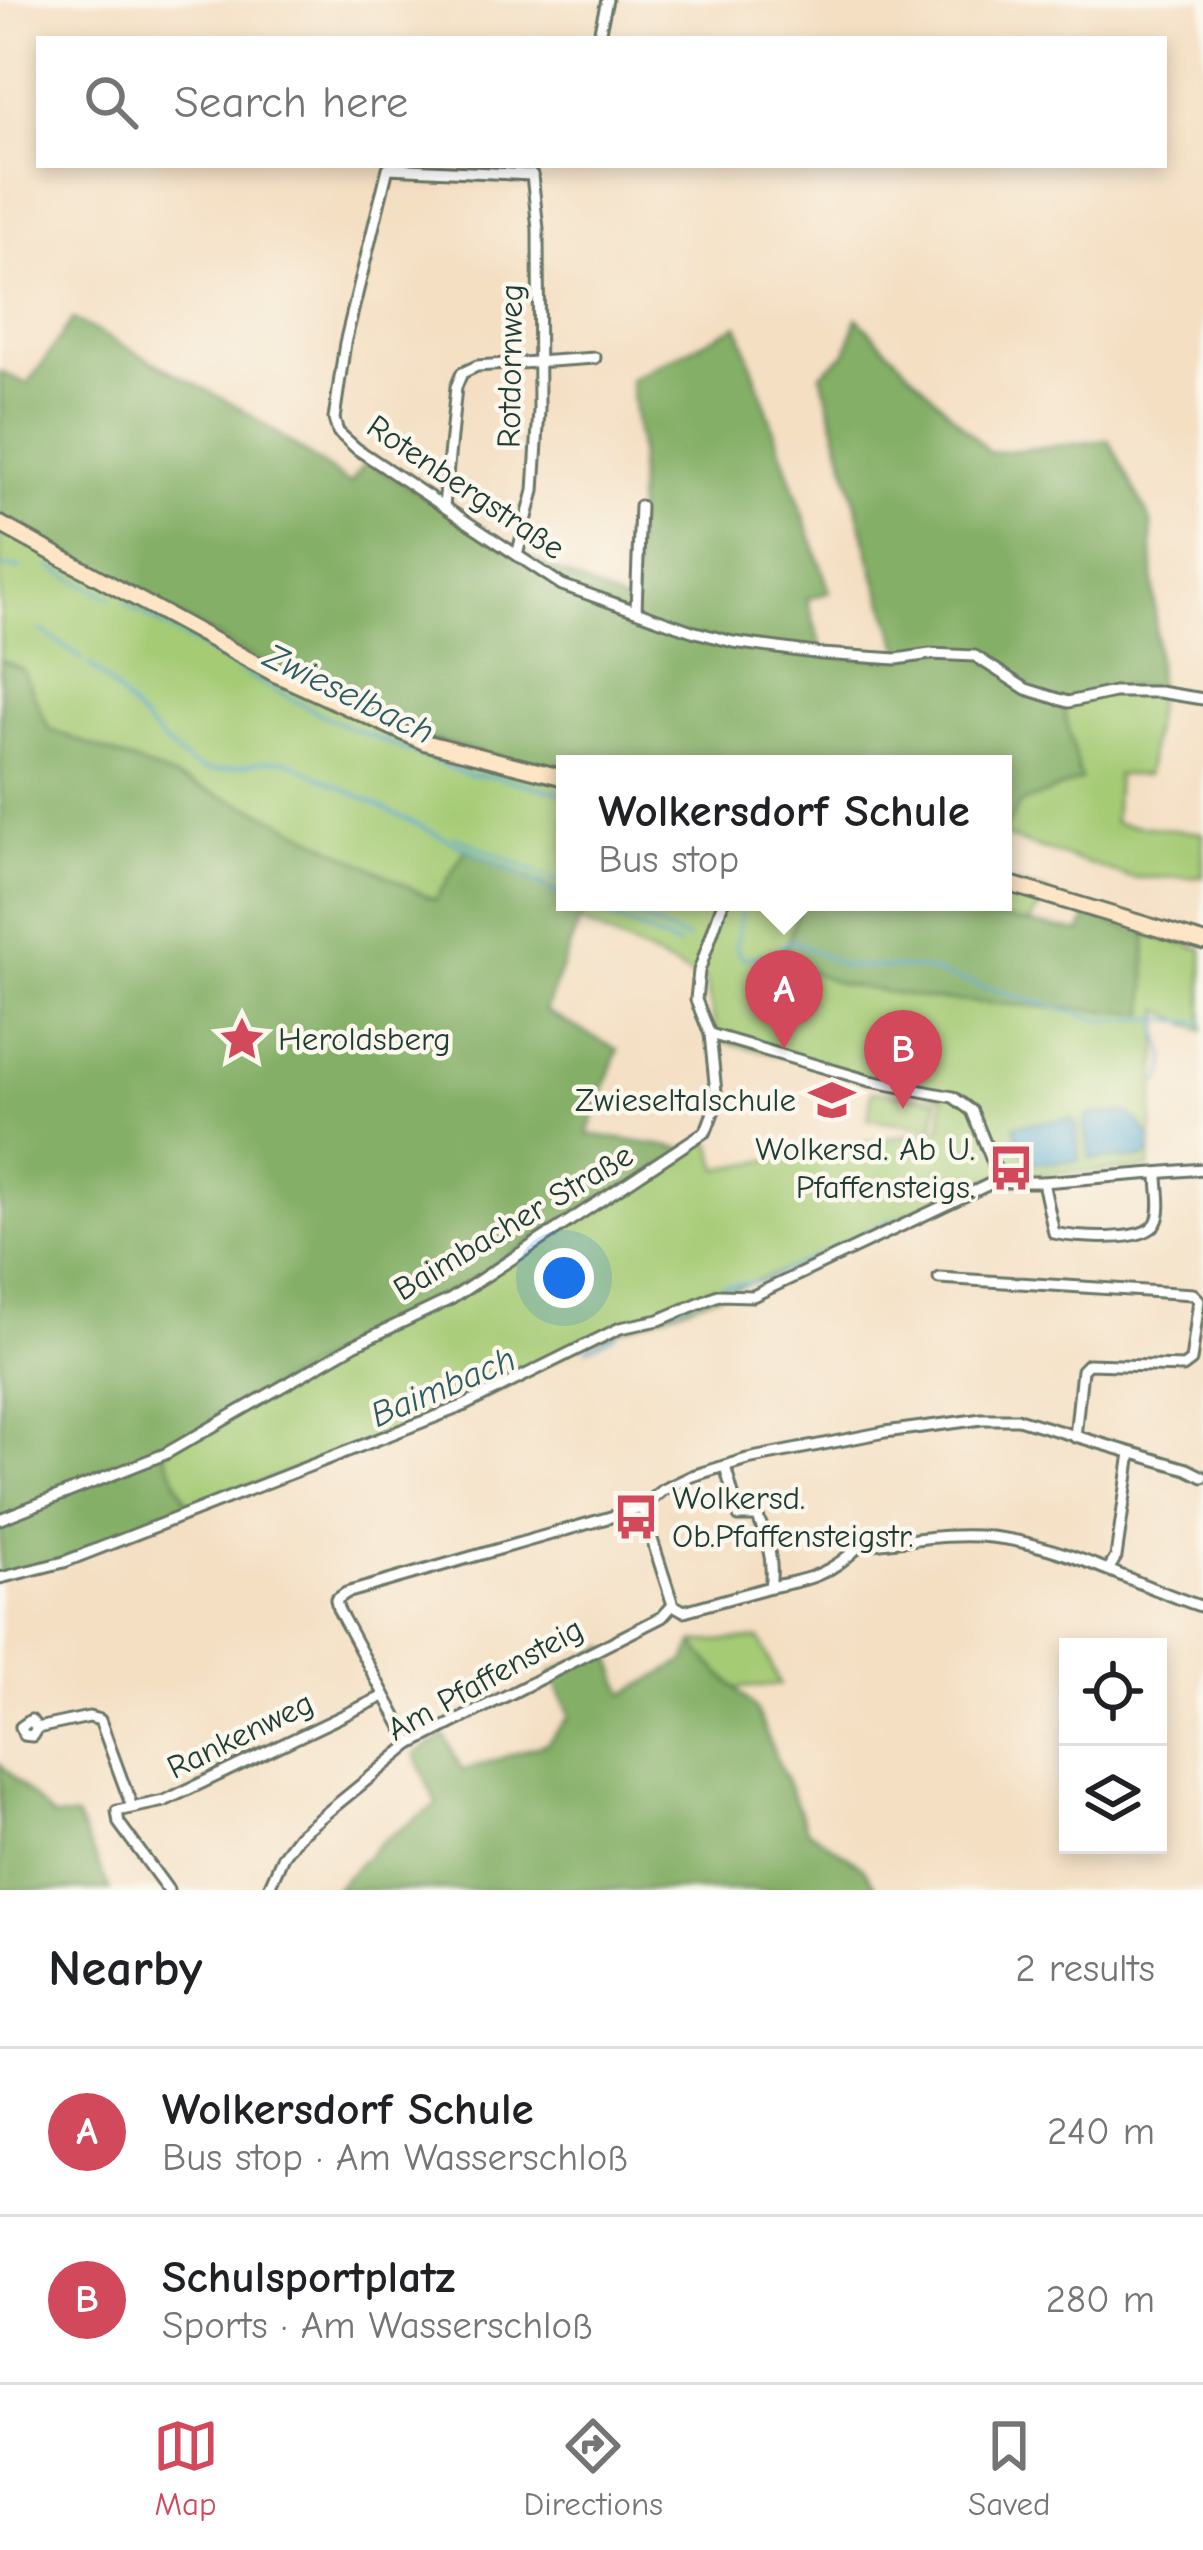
<!DOCTYPE html>
<html lang="en">
<head>
<meta charset="utf-8">
<style>
  :root { --surface:#fff; --page:#f2f2f2; --text:#202124; --muted:#757577; --line:#e0e0e0; --accent:#d1495b }
  body { margin:0; font-family:"Comic Neue",sans-serif; background:var(--page); color:var(--text) }
  .controls { position:absolute; right:36px; bottom:36px; display:grid; overflow:hidden; border-radius:0px; box-shadow:0 6px 18px #0003 }
  .controls button { width:108px; height:108px; display:grid; place-items:center; padding:0; border:0; border-bottom:3px solid var(--line); background:var(--surface); color:var(--text); font:60px sans-serif }
  .you { position:absolute; left:564px; top:1278px; width:42px; height:42px; margin:-30px; border:9px solid #fff; border-radius:50%; background:#1a73e8; box-shadow:0 0 0 18px #1a73e833 }
  .badge { display:grid; place-items:center; width:78px; height:78px; border-radius:50%; background:var(--accent); color:#fff; font-size:39px; font-weight:700 }
  .pin { position:absolute; translate:-50% -99px; filter:drop-shadow(0 3px 6px #0008) }
  .pin::after { content:''; position:absolute; top:63px; width:42px; height:36px; background:inherit; clip-path:polygon(0 0,100% 0,50% 100%) }
  .popup { position:absolute; left:556px; top:755px; width:456px; height:156px; box-sizing:border-box; display:grid; place-content:center; border-radius:0px; background:var(--surface); filter:drop-shadow(0 3px 9px #0005); font-size:39px; white-space:nowrap; color:var(--muted) }
  .popup b { font-size:45px; color:var(--text) }
  .popup::after { content:''; position:absolute; left:50%; top:100%; margin-left:-24px; border:24px solid transparent; border-top-color:var(--surface) }
  .list { margin:0; padding:0; list-style:none }
  h2 { display:flex; justify-content:space-between; align-items:center; height:156px; margin:0; padding:0 48px; font-size:51px }
  h2 small { font-size:39px; font-weight:400; color:var(--muted) }
  .list li { display:grid; grid-template-columns:78px 1fr auto; gap:36px; align-items:center; box-sizing:border-box; height:168px; padding:0 48px; border-top:3px solid var(--line) }
  .list b { display:block; font-size:45px; white-space:nowrap }
  .list p { margin:0; font-size:39px; white-space:nowrap; color:var(--muted) }
  .list em { font-size:39px; font-style:normal; color:var(--muted) }
  .icon { flex:none; width:66px; height:66px; fill:none; stroke:currentColor; stroke-width:2; stroke-linecap:round; stroke-linejoin:round }
  .map { position:relative; flex:none; width:1203px; height:1890px; overflow:hidden }
  .search { position:absolute; background:var(--surface); box-shadow:0 6px 18px #0003; left:36px; right:36px; top:36px; height:132px; display:flex; align-items:center; gap:30px; box-sizing:border-box; padding:0 42px; border-radius:0px; color:var(--muted); font-size:45px }
  .sheet { height:492px; background:var(--surface) }
  nav { display:flex; justify-content:space-around; align-items:center; box-sizing:border-box; height:168px; border-top:3px solid var(--line); background:var(--surface); font-size:33px; color:var(--muted) }
  nav a { display:grid; justify-items:center; gap:6px }
  nav .on { color:var(--accent) }
  .map>svg:first-child { display:block }
  .green { fill:#a5cb75; stroke:#628454; stroke-width:3 }
  .forest { fill:#84af66; stroke:#52764d; stroke-width:3 }
  .water { fill:#51a5cd; stroke:#387180; stroke-width:3 }
  .lines { fill:none; stroke-linecap:round; stroke-linejoin:round }
  .stream { stroke:#51a5cd; stroke-width:3 }
  .street-casing { stroke:#6a7666; stroke-width:15 }
  .secondary-casing { stroke:#6a7666; stroke-width:20 }
  .street { stroke:#fff; stroke-width:9 }
  .secondary { stroke:#fde5c5; stroke-width:14 }
  .labels { text-anchor:middle; dominant-baseline:central; stroke-width:9; stroke-linejoin:round; paint-order:stroke }
  .street-label { font-size:33px; fill:#1f3d34; stroke:#fbf7ec }
  .poi-label { font-size:33px; fill:#1f3d34; stroke:#fbf7ec; text-anchor:start }
  .water-label { font-size:36px; font-style:italic; fill:#2e5c62; stroke:#fbf7ec }
</style>
</head>
<body>
<div class="map">
<svg width="1203" height="1890" viewBox="0 0 1203 1890">
  <rect width="100%" height="100%" fill="#fbf7ec"/>
  <filter id="ink" filterUnits="userSpaceOnUse"><feTurbulence type="fractalNoise" baseFrequency=".00833" numOctaves="2"/><feDisplacementMap in="SourceGraphic" scale="24" xChannelSelector="R" yChannelSelector="G"/><feConvolveMatrix kernelMatrix="1 2 1 2 8 2 1 2 1" color-interpolation-filters="sRGB"/></filter>
  <filter id="wash" filterUnits="userSpaceOnUse"><feTurbulence type="fractalNoise" baseFrequency=".004" numOctaves="4" result="noise"/><feDisplacementMap in="SourceGraphic" scale="48" xChannelSelector="R" yChannelSelector="G"/><feGaussianBlur stdDeviation="2.7" result="paint"/><feColorMatrix in="noise" values="0 0 0 0 0 0 0 0 0 0 0 0 0 0 0 0 0 1.4 0 .05"/><feComposite in="paint" operator="in"/></filter>
  <g filter="url(#wash)">
    <rect width="100%" height="100%" fill="#f4dfc3"/>
    <!-- green -->
    <g class="green">
      <polygon points="0,517 565,774 565,895 467,850 436,901 258,810 49,729 22,669 0,660"/>
      <polygon points="1114,687 1158,687 1147,775 1117,775 1114,823 1203,833 1203,877 1132,878 1003,836 1062,706"/>
      <polygon points="1003,882 1048,893 1030,923 900,902 1003,902"/>
      <polygon points="581,902 801,902 782,960 1145,1014 1146,934 1203,949 1203,1031 1161,1010 1149,1169 1004,1175 927,1203 827,1255 580,1345 466,1406 190,1509 163,1451 349,1343 450,1293 541,1235 709,1137 719,1169 941,1129 944,1096 718,1040 706,982 580,921 586,905"/>
      <polygon points="872,1091 938,1099 934,1127 868,1119"/>
      <polygon points="760,1639 780,1685 736,1688 699,1652 695,1642"/>
    </g>
    <!-- forest -->
    <g class="forest">
      <polygon points="857,318 990,453 1109,440 1151,522 1158,687 1114,687 1063,706 1081,780 1020,804 1003,832 1003,764 565,764 565,774 430,739 278,671 0,517 0,372 28,384 73,319 240,408 350,484 366,461 521,554 633,607 639,449 630,379 738,325 830,592 807,599 824,656 904,659 876,579 821,374 846,353"/>
      <polygon points="0,660 22,669 49,729 258,810 435,900 466,849 565,895 565,902 586,904 545,1011 618,1050 588,1134 691,1150 541,1235 450,1293 349,1343 163,1451 190,1509 64,1560 0,1577"/>
      <polygon points="801,902 900,902 1081,932 1087,915 1146,934 1146,1014 928,999 840,984 782,960"/>
      <polygon points="695,1642 699,1652 755,1708 807,1829 863,1867 877,1890 334,1890 381,1842 437,1805 415,1754 445,1736 462,1771 547,1743 570,1716 551,1672 607,1647 625,1694 685,1661"/>
      <polygon points="0,1764 53,1818 76,1817 110,1890 0,1890"/>
    </g>
    <!-- water -->
    <g class="water">
      <polygon points="1125,1113 1137,1120 1152,1140 1150,1153 1142,1159 1090,1159 1085,1124 1089,1115"/>
      <polygon points="1071,1119 1077,1126 1079,1161 1035,1163 1019,1147 1014,1125"/>
    </g>
    <g class="lines">
      <!-- stream -->
      <g class="stream">
        <polyline points="0,567 21,568"/>
        <polyline points="50,567 113,599"/>
        <polyline points="125,603 261,683 336,722 468,775 496,777 565,794"/>
        <polyline points="41,630 83,660"/>
        <path d="M90,665c27,22 83,97 112,104 27,6 56,-13 85,-8l278,136"/>
        <polyline points="454,836 565,885"/>
        <polyline points="575,902 678,946"/>
        <polyline points="602,902 688,940"/>
        <polyline points="747,902 742,906 736,947 742,958 773,955 791,940 844,966 921,969 1100,1020 1163,1019 1203,1023"/>
        <path d="M1159,1083c13,-15 4,-37 -1,-54l5,-10"/>
        <polyline points="645,1319 726,1285 761,1282 894,1218"/>
        <polyline points="587,1349 616,1335"/>
      </g>
    </g>
  </g>
  <g filter="url(#ink)">
    <g class="lines">
      <!-- street casing -->
      <g class="street-casing">
        <g id="street">
          <polyline points="598,39 607,0"/>
          <polyline points="532,175 388,168 345,343 334,419 338,432 357,449 562,585 692,631 733,642 822,654 897,659 930,654 975,656 1026,689 1068,702 1114,692 1159,692 1203,699"/>
          <polyline points="444,506 456,387 462,373 477,366 595,358"/>
          <polyline points="517,555 534,491 539,410 538,229 532,175"/>
          <polyline points="636,610 640,506"/>
          <polyline points="710,1034 870,1081 953,1097 972,1111 995,1168 1007,1179"/>
          <path d="M1043,1182l11,51c21,5 91,10 102,-10 7,-12 2,-34 2,-48"/>
          <polyline points="939,1278 1193,1294 1199,1300 1191,1361 1183,1367 1088,1364 1082,1370 1075,1437"/>
          <polyline points="725,1466 739,1516 758,1516"/>
          <polyline points="642,1508 673,1605"/>
          <polyline points="0,1519 165,1454 354,1345 451,1299 706,1131 717,1102 710,1034 696,1000 699,971 723,902"/>
          <polyline points="1110,1567 1116,1557 1131,1453"/>
          <polyline points="0,1578 64,1562 463,1406 620,1328 659,1320 718,1295 753,1296 994,1182 1043,1182 1203,1169"/>
          <path d="M770,1587c38,-7 62,-13 90,-42 42,-3 89,-13 131,-8 76,8 141,47 212,70"/>
          <path d="M673,1605l11,6 86,-24c5,-29 -5,-55 -17,-81h-14"/>
          <polyline points="37,1728 31,1720 21,1727 24,1735 32,1736 37,1728 89,1717 100,1720 132,1807"/>
          <polyline points="411,1744 338,1609 336,1600 346,1593 642,1508 663,1490 692,1476 747,1459 885,1432 982,1419 1018,1419 1187,1469 1203,1477"/>
          <polyline points="168,1890 119,1823 117,1811 164,1801 384,1696"/>
          <polyline points="268,1890 283,1856 298,1836 411,1744 662,1617 673,1605"/>
        </g>
      </g>
      <!-- secondary casing -->
      <g class="secondary-casing">
        <g id="secondary">
          <polyline points="0,524 277,675 424,742 565,778"/>
          <polyline points="1003,882 1203,942"/>
        </g>
      </g>
      <!-- street -->
      <use href="#street" class="street"/>
      <!-- secondary -->
      <use href="#secondary" class="secondary"/>
    </g>
  </g>
  <!-- icons -->
  <defs>
    <g id="sight-bare" transform="scale(3.6)"><path d="M0-6L1.8-2.2L6-1.7L2.9 1.2L3.7 5.4L0 3.3L-3.7 5.4L-2.9 1.2L-6-1.7L-1.8-2.2Z" fill="#d1495b" stroke="#fbf7ec" stroke-width="2.5" paint-order="stroke"/></g>
    <g id="school-bare" transform="scale(3.6)"><path d="M0-5L7-2L0 1L-7-2ZM-4 1L0 2.5L4 1V4Q0 6-4 4Z" fill="#d1495b" stroke="#fbf7ec" stroke-width="2.5" paint-order="stroke"/></g>
    <g id="bus-bare" transform="scale(3.6)"><path d="M-5-6H5V4H4V6H2V4H-2V6H-4V4H-5ZM-3.5-4V0h7V-4ZM-3.5 1.2v1.5H-2V1.2ZM2 1.2v1.5H3.5V1.2Z" fill="#d1495b" stroke="#fbf7ec" stroke-width="2.5" paint-order="stroke"/></g>
  </defs>
  <g fill-rule="evenodd">
    <use href="#sight-bare" x="242" y="1039"/>
    <use href="#school-bare" x="832" y="1100"/>
    <use href="#bus-bare" x="1011" y="1168"/>
    <use href="#bus-bare" x="636" y="1517"/>
  </g>
  <g class="labels">
    <!-- street labels -->
    <g class="street-label">
      <text transform="translate(510 366) rotate(-89)">Rotdornweg</text>
      <text transform="translate(466 487) rotate(34)">Rotenbergstraße</text>
      <text transform="translate(513 1222) rotate(-31)">Baimbacher Straße</text>
      <text transform="translate(485 1679) rotate(-29)">Am Pfaffensteig</text>
      <text transform="translate(240 1735) rotate(-26)">Rankenweg</text>
    </g>
    <!-- poi labels -->
    <g class="poi-label">
      <text x="278" y="1039">Heroldsberg</text>
      <text x="796" y="1100" text-anchor="end">Zwieseltalschule</text>
      <text x="975" y="1149" text-anchor="end">Wolkersd. Ab U.<tspan x="975" dy="38">Pfaffensteigs.</tspan></text>
      <text x="672" y="1498">Wolkersd.<tspan x="672" dy="38">Ob.Pfaffensteigstr.</tspan></text>
    </g>
    <!-- water labels -->
    <g class="water-label">
      <text transform="translate(349 694) rotate(26)">Zwieselbach</text>
      <text transform="translate(443 1387) rotate(-23)">Baimbach</text>
    </g>
  </g>
</svg>
<div class="controls">
<button><svg class="icon" aria-label="locate" viewBox="0 0 24 24"><circle cx="12" cy="12" r="6"/><path d="M12 2v4M12 18v4M2 12h4M18 12h4"/></svg></button>
<button><svg class="icon" aria-label="layers" viewBox="0 0 24 24"><path d="M12 4l9 5-9 5-9-5zM3 14l9 5 9-5"/></svg></button>
</div>
<div class="you"></div>
<div class="pin badge" style="left:784px;top:1049px">A</div>
<div class="popup"><b>Wolkersdorf Schule</b>Bus stop</div>
<div class="pin badge" style="left:903px;top:1109px">B</div>
<div class="search"><svg class="icon" aria-label="search" viewBox="0 0 24 24"><circle cx="10" cy="10" r="6"/><path d="M15 15l6 6"/></svg>Search here</div>
</div>
<section class="sheet">
<h2>Nearby<small>2 results</small></h2>
<ul class="list">
<li><span class="badge">A</span><div><b>Wolkersdorf Schule</b><p>Bus stop · Am Wasserschloß</p></div><em>240 m</em></li>
<li><span class="badge">B</span><div><b>Schulsportplatz</b><p>Sports · Am Wasserschloß</p></div><em>280 m</em></li>
</ul>
</section>
<nav>
<a class="on"><svg class="icon" aria-label="map" viewBox="0 0 24 24"><path d="M3 6l6-2 6 2 6-2v14l-6 2-6-2-6 2zM9 4v14M15 6v14"/></svg>Map</a>
<a><svg class="icon" aria-label="directions" viewBox="0 0 24 24"><path d="M12 3l9 9-9 9-9-9zM9 14v-3h6M13 9l2 2-2 2"/></svg>Directions</a>
<a><svg class="icon" aria-label="saved" viewBox="0 0 24 24"><path d="M7 4h10v16l-5-4-5 4z"/></svg>Saved</a>
</nav>
</body>
</html>
